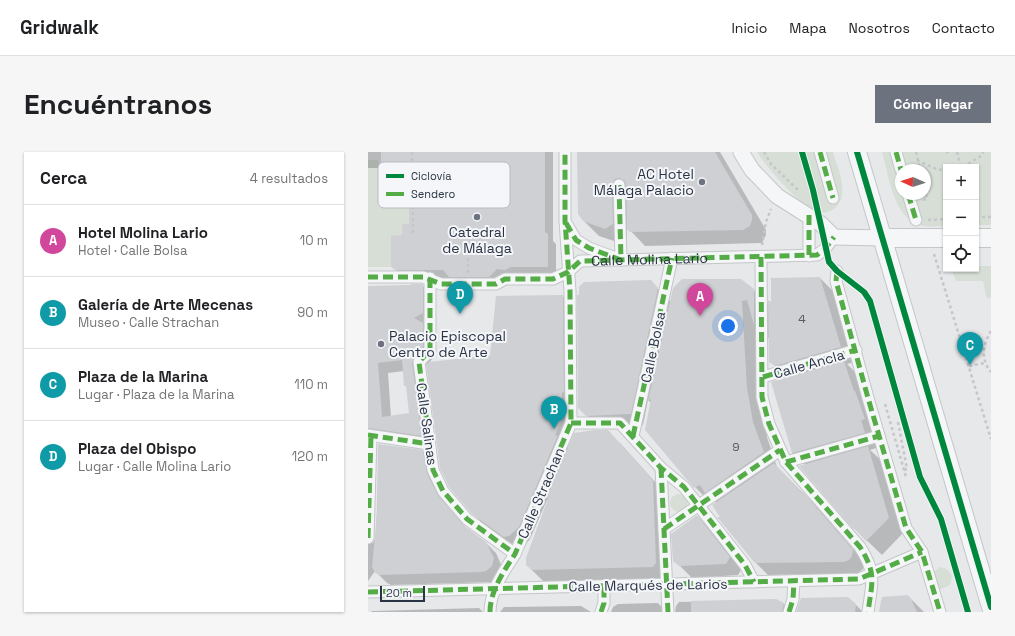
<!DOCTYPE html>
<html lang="es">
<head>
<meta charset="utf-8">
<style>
  :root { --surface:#fff; --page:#f6f6f6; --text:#202124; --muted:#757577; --line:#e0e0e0; --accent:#6c737f }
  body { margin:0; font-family:"Space Grotesk",sans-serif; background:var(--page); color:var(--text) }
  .controls { position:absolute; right:12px; top:12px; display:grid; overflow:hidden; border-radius:0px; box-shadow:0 1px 3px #0004 }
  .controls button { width:36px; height:36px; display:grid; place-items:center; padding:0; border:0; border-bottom:1px solid var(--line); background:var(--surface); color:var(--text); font:20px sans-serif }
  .compass { position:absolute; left:527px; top:12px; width:36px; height:36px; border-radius:50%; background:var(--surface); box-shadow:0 1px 3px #0004; rotate:273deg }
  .scale { position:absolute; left:12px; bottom:10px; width:45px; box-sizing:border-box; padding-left:4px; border:2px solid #2b3445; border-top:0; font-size:11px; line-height:14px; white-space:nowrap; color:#2b3445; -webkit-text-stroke:3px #f4f6f9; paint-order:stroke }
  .you { position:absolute; left:360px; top:174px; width:14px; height:14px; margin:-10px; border:3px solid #fff; border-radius:50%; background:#1a73e8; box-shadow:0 0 0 6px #1a73e833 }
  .badge { display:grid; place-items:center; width:26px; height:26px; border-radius:50%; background:var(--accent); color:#fff; font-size:13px; font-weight:700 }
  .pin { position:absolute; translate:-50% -33px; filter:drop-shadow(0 1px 2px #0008) }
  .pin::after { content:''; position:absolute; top:21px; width:14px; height:12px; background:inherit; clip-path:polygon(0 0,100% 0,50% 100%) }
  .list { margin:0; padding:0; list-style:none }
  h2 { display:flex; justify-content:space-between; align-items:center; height:52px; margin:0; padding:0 16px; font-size:17px }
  h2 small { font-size:13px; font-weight:400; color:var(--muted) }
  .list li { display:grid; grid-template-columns:26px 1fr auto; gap:12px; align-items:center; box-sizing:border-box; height:72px; padding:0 16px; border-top:1px solid var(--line) }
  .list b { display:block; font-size:15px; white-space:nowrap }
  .list p { margin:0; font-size:13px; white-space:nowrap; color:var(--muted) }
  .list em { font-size:13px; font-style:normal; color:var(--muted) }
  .icon { flex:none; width:22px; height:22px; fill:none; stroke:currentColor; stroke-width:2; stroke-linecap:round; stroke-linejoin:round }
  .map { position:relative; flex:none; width:623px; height:460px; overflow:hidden; border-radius:0px }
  header { display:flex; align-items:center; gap:24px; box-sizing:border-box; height:56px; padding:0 20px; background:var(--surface); border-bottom:1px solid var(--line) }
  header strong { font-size:19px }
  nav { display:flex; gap:22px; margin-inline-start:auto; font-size:14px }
  .intro { display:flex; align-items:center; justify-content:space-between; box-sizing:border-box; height:96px; padding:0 24px }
  h1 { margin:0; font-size:28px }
  .button { padding:10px 18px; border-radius:0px; background:var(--accent); color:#fff; font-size:14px; font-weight:700 }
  main { display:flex; gap:24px; padding:0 24px }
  aside { flex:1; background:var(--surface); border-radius:0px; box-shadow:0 1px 3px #0004 }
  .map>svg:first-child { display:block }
  .green { fill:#d6ded6; fill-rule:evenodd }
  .shadow { fill:#0003; fill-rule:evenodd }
  .building { fill:#ced0d3; fill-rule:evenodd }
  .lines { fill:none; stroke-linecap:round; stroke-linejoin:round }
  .pedestrian-casing { stroke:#c4c6c8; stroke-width:13 }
  .minor-casing { stroke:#c4c6c8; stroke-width:17 }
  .tertiary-casing { stroke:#c4c6c8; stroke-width:20 }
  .path { stroke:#c5c6ca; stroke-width:2.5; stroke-dasharray:3 3; stroke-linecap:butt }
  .pedestrian { stroke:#f5f6f7; stroke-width:11 }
  .minor { stroke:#f5f6f7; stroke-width:15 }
  .tertiary { stroke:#f5f6f7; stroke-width:18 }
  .quiet { stroke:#54ac47; stroke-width:5; stroke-dasharray:10 5; stroke-linecap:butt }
  .cycleway-casing { stroke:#f4f6f9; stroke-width:8 }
  .cycleway { stroke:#00873e; stroke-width:6 }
  .poi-dot { fill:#6c737f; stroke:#f4f6f9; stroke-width:1.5 }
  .labels { text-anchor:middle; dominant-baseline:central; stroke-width:4; stroke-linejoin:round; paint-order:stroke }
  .number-label { font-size:12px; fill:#545c69 }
  .poi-label { font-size:14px; fill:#2b3445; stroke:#f4f6f9; text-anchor:end }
  .street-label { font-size:14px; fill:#2b3445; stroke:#f4f6f9 }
  .key { fill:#f4f6f9; stroke:#b8bcc3; stroke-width:1 }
  .key-label { font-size:11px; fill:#2b3445 }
</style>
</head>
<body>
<header>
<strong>Gridwalk</strong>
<nav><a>Inicio</a><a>Mapa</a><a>Nosotros</a><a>Contacto</a></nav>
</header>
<div class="intro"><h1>Encuéntranos</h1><a class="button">Cómo llegar</a></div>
<main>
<aside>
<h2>Cerca<small>4 resultados</small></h2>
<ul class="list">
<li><span class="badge" style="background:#d1479c">A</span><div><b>Hotel Molina Lario</b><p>Hotel · Calle Bolsa</p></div><em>10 m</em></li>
<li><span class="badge" style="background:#0f9aa8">B</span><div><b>Galería de Arte Mecenas</b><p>Museo · Calle Strachan</p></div><em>90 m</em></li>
<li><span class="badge" style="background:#0f9aa8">C</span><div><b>Plaza de la Marina</b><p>Lugar · Plaza de la Marina</p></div><em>110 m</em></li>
<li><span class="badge" style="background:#0f9aa8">D</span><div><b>Plaza del Obispo</b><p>Lugar · Calle Molina Lario</p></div><em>120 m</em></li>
</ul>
</aside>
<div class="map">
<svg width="623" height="460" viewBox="0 0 623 460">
  <rect width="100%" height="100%" fill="#e6e8ea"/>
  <!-- green -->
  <g class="green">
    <path d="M389,0h76c3,11 9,24 9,35 1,9 -1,16 -8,22 -4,3 -12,5 -17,3 -17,-6 -51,-45 -60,-60z"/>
    <path d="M514,0h109v73h-15v-58h-30v59c-10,0 -22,2 -31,-3 -23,-12 -26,-48 -33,-71zM533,18h24v24h-24z"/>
    <polygon points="0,8 10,8 13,21 41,21 41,72 34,73 34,83 23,85 23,115 0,115"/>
    <polygon points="608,114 623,114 623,145 619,147 615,129 588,129 583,117 608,117"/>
    <circle cx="311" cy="351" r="9"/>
    <polygon points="572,415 579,417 584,424 582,433 573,437 568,435 565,420"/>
  </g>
  <!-- shadow -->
  <g class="shadow">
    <polygon points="0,0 185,0 185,89 188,92 188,123 91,133 84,126 36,126 24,114 35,84 42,73 42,29 22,29 14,21 14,16 0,16"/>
    <polygon points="210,0 352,0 398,78 398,83 394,91 277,94 259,75 259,86 252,91 231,84 216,69"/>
    <polygon points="452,126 467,141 487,210 479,212 491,224 511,295 502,298 515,310 535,381 514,403 487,377 437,313 424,301 420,226 402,209 402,187 388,173 393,250 399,285 409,315 447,353 497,411 496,416 489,422 400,423 388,411 354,367 349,351 345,348 342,350 328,336 278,277 283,251 280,248 275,273 231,276 211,255 282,129 303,150 386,138 401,154"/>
    <path d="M54,133l11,11v62l-4,5 62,-7 72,-60 12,12 -1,123 -6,15 1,2 51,-5 45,50v86l-118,3 -4,-1 -13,-13 19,-67 -2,-1 -17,39 -6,7 -7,3 -32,-23 -12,-13 -46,-149 -3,4 7,78 -59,-5 2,11 -2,92 4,-6 3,-93 44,6 10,11 4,22 10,22 19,22 19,14 11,11 7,16 -11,13 -101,3 -4,-2 -12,-12 -7,10v-294zM36,219l7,43 -20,3 -3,-44z"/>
    <polygon points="330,365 342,377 373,418 370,423 324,426 306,408"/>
    <polygon points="517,445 542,446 556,460 512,460 513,449"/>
    <polygon points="408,448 416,452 424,460 307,460 308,454 311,450"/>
    <polygon points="290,451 298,460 243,460 245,455 250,452"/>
    <polygon points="488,453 495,460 429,460"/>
    <polygon points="213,454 223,460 132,460 136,455"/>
    <polygon points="111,456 115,460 3,460 4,459"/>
  </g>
  <!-- building -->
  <g class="building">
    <polygon points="13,0 177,0 177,80 180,82 180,115 143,115 137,118 129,117 121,125 81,125 75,118 27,118 23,115 23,84 34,83 34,72 41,72 41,21 13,21"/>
    <polygon points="209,0 347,0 384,63 384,68 382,74 375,78 262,80 259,77 258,32 257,29 251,26 247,27 244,33 245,72 237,77 215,69 210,62"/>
    <polygon points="452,125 473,195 407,214 401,210 400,148 403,150 403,126"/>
    <polygon points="314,127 373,127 386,137 386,173 379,148 374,149 379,236 385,270 396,300 337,341 332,333 326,336 277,278 283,247 280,249 305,136"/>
    <polygon points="283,128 290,136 263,262 218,264 210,256 209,143 211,143 211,135 216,130"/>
    <path d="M42,132h13v29l-9,5 9,5v24l-9,11 -2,5 10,73 -54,-8v-142l44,-1zM34,208l2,26h2l3,27 -27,4 -4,-54z"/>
    <polygon points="195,143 196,241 194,240 194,267 187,284 190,283 151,375 141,384 136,385 104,362 81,335 72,316 58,212 61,210 122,203 128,144"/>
    <polygon points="476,209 486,239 487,239 497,267 493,268 497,281 424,301 403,230"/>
    <polygon points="226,278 240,278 285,328 288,411 285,415 164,418 158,413 158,406 181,344 178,348 206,281"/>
    <polygon points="10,292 55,298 59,321 69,342 94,372 118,390 126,406 124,414 118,419 113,420 12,423 7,421 4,415 9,362"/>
    <polygon points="500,294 521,366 498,389 486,376 486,378 431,314"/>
    <polygon points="406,311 435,342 435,340 485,398 484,404 481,408 476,410 387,411 349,365 352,365 344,353"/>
    <polygon points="328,364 330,364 362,405 358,412 311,414 305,409 303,382"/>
    <polygon points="539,443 542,445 549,460 511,460 514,445"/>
    <polygon points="480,445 488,452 487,460 428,460 433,446"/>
    <polygon points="408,447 416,451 414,460 323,460 323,449"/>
  </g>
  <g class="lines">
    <!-- pedestrian casing -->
    <g class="pedestrian-casing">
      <g id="pedestrian">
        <polyline points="452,0 465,46"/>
        <polyline points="528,0 533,18"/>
        <polyline points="540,42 548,68"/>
        <polyline points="441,63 441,104"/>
        <polyline points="198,71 208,88 221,96 253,108 251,33"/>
        <path d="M393,105l1,140 7,27 17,38 74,85c17,27 12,35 8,65"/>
        <polyline points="469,119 468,129 500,246 538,376 554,400 572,460"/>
        <polyline points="0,125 55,125 73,132 128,132 137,127 185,127 200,120 212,109 449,103 457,97 466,85"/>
        <polyline points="62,126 62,198 51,210 65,318 75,339 99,367 147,402"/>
        <polyline points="395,225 488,198"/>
        <polyline points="203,271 252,271 293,316 316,335 377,413 386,430"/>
        <polyline points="0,283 61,292"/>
        <polyline points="265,284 304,106"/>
        <polyline points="418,310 511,284"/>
        <polyline points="293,316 300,460"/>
        <polyline points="296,377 412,298"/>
        <polyline points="0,386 3,284"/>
        <polyline points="0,440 491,427 554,400"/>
        <path d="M122,460c0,-21 14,-41 25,-58l56,-131 -1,-132 -5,-70v-69"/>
        <polyline points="233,460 236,451 236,434"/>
        <polyline points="421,460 425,447 426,429"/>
      </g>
    </g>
    <!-- minor casing -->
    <g class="minor-casing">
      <polyline id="minor" points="373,0 384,18 409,44 453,72 466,85 516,86"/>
    </g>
    <!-- tertiary casing -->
    <g class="tertiary-casing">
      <g id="tertiary">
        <polyline points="489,0 623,455"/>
        <polyline points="516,86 578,86"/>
        <polyline points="608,86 623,86"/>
      </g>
    </g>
    <!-- path -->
    <g class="path">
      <polyline points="44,0 45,83"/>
      <polyline points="396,0 403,12 430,38"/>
      <polyline points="548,0 552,18"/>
      <polyline points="578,0 583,0"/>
      <polyline points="589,0 593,15"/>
      <polyline points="549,8 570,18 578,17"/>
      <polyline points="595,15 613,4 615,0"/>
      <polyline points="555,48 559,47 557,37"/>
      <polyline points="608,65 623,65"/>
      <polyline points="560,68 578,67"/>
      <polyline points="394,93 398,70 403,57"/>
      <polyline points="566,102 623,287"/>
      <polyline points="100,121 100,89"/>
      <path d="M623,179c-8,13 -11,28 0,41"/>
      <polyline points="601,214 617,211"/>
      <polyline points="517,252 538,325"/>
      <polyline points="530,270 539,317 536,318"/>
    </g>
    <!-- pedestrian -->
    <use href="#pedestrian" class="pedestrian"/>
    <!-- minor -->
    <use href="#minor" class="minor"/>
    <!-- tertiary -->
    <use href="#tertiary" class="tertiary"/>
    <!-- quiet -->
    <g class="quiet">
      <polyline points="452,0 465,46"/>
      <polyline points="528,0 533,18"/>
      <polyline points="540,42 548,68"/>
      <polyline points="441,63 441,104"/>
      <polyline points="198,71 208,88 221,96 253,108 251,33"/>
      <path d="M393,105l1,140 7,27 17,38 74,85c17,27 12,35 8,65"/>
      <polyline points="469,119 468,129 500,246 538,376 554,400 572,460"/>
      <path id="s1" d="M0,125h55l18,7h55l9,-5h48l15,-7 12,-11 237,-6 8,-6 9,-12"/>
      <polyline points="62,126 62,198 51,210 65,318 75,339 99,367 147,402"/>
      <polyline points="395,225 488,198"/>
      <polyline points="203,271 252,271 293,316 316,335 377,413 386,430"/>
      <polyline points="0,283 61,292"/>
      <polyline points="265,284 304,106"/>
      <polyline points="418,310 511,284"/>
      <polyline points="293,316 300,460"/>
      <polyline points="296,377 412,298"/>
      <polyline points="0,386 3,284"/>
      <polyline points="0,440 491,427 554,400"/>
      <path d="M122,460c0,-21 14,-41 25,-58l56,-131 -1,-132 -5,-70v-69"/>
      <polyline points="233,460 236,451 236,434"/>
      <polyline points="421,460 425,447 426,429"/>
    </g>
    <!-- cycleway casing -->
    <g class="cycleway-casing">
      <g id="cycleway">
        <polyline points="434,0 445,38 461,110 469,119 496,140 502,149 552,325 573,367 600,460"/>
        <polyline points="489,0 623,455"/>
      </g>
    </g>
    <!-- cycleway -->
    <use href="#cycleway" class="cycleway"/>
  </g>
  <!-- markers -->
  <g class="poi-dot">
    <circle cx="334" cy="30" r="4"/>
    <circle cx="109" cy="65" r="4"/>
    <circle cx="13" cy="192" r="4"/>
  </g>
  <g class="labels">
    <!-- number labels -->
    <g class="number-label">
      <text x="434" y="167">4</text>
      <text x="368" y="295">9</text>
    </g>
    <!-- poi labels -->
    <g class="poi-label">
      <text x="326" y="22">AC Hotel<tspan x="326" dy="16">Málaga Palacio</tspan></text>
      <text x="109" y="80" text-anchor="middle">Catedral<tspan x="109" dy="16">de Málaga</tspan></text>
      <text x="21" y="184" text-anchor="start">Palacio Episcopal<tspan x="21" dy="16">Centro de Arte</tspan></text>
    </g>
    <!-- street labels -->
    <g class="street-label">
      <text stroke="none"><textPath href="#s1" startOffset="290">Calle Molina Lario</textPath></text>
      <text transform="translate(285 195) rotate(-78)">Calle Bolsa</text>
      <text transform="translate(441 212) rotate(-16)">Calle Ancla</text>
      <text transform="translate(59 272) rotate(82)">Calle Salinas</text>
      <text transform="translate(173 341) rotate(-67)">Calle Strachan</text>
      <text transform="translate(280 433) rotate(-1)">Calle Marqués de Larios</text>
    </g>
  </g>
  <!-- legend -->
  <rect x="10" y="10" width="132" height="46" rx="6" class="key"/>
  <rect x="18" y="22" width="18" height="4" fill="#00873e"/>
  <rect x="18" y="40" width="18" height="4" fill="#54ac47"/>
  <g class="key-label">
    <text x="43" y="28">Ciclovía</text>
    <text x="43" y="46">Sendero</text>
  </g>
</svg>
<div class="controls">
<button>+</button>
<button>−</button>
<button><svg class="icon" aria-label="locate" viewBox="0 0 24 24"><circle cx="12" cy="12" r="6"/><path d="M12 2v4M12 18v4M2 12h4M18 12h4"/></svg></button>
</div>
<svg class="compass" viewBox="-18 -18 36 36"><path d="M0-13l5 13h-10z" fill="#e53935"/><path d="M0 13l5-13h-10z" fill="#757577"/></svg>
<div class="scale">20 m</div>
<div class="you"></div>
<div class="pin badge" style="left:332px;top:164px;background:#d1479c">A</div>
<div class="pin badge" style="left:186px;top:277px;background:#0f9aa8">B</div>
<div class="pin badge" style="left:602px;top:213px;background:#0f9aa8">C</div>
<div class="pin badge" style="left:92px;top:162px;background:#0f9aa8">D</div>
</div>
</main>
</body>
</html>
